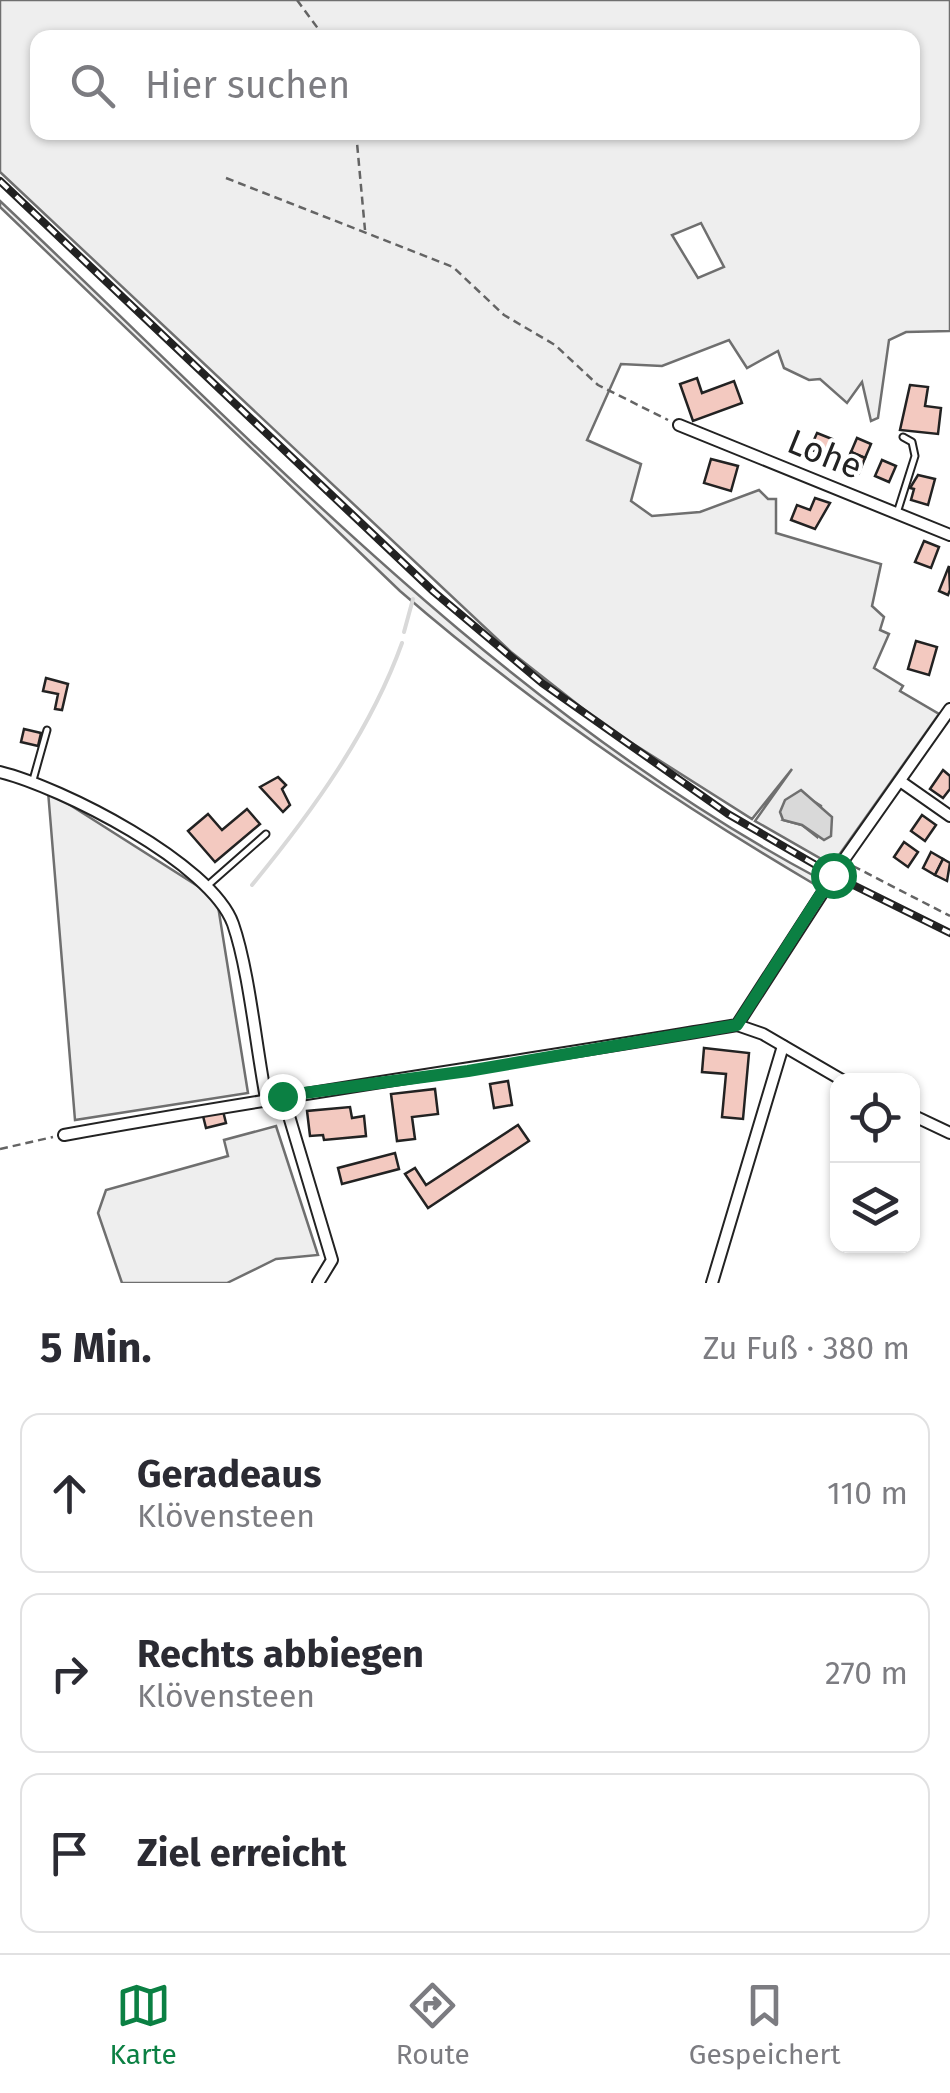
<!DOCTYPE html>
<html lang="de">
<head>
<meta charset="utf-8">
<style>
  :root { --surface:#fff; --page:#f2f2f3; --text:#2b2b33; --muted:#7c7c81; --line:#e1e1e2; --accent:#0b8043 }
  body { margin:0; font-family:"Fira Sans",sans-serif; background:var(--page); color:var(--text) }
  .controls { position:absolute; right:30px; bottom:30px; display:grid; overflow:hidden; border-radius:20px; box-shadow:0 2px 8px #0004 }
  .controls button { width:90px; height:90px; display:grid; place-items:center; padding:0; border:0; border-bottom:2px solid var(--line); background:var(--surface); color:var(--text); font:50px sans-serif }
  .stop { position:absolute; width:30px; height:30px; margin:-22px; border:8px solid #0b8043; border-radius:50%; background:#fff }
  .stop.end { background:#0b8043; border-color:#fff; box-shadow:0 2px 10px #0008 }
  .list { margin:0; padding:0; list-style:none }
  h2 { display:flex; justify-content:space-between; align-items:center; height:130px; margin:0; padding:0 40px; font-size:42px }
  h2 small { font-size:32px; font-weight:400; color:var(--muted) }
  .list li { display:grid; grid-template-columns:65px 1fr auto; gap:30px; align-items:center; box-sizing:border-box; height:160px; margin:0 20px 20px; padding:0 20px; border:2px solid var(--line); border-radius:20px }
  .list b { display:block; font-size:38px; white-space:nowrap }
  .list p { margin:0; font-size:32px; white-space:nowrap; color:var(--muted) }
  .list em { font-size:32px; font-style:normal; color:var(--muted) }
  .icon { flex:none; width:55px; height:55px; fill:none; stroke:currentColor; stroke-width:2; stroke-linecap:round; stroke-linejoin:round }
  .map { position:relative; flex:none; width:950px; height:1283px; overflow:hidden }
  .search { position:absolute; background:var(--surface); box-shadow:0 2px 8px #0004; left:30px; right:30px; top:30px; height:110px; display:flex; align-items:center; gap:25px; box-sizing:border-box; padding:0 35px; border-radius:20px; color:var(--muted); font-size:38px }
  .sheet { height:670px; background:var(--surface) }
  nav { display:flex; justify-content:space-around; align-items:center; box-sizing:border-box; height:140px; border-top:2px solid var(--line); background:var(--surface); font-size:28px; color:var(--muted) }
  nav a { display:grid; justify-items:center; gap:5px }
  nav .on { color:var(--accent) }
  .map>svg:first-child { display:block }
  .green { fill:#eee; stroke:#6f6f6f; stroke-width:2.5; fill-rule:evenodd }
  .water { fill:#d9d9d9; stroke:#6f6f6f; stroke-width:2.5 }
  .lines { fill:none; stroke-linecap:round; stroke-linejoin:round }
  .stream { stroke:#d9d9d9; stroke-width:4 }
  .building { fill:#f3c9c0; stroke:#222; stroke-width:2.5 }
  .service-casing { stroke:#222; stroke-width:9 }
  .minor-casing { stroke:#222; stroke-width:14 }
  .path { stroke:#646464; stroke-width:2.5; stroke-dasharray:8 5; stroke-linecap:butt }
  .service { stroke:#fff; stroke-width:5 }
  .minor { stroke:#fff; stroke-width:10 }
  .rail-casing { stroke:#222; stroke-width:8 }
  .rail { stroke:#fff; stroke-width:4; stroke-dasharray:11; stroke-linecap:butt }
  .route { stroke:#0b8043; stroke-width:12 }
  .labels { text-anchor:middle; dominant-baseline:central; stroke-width:8; stroke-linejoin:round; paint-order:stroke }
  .street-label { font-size:35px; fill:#222; stroke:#fff }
</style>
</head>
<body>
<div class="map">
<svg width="950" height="1283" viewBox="0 0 950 1283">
  <rect width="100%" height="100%" fill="#fff"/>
  <!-- green -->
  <g class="green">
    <path d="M0,0h950v331l-44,1 -17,8 -11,78 -7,3 -9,-39 -15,21 -27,-24 -11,1 -25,-12 -6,-17 -31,17 -18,-28 -67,26 -41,-2 -34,76 54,24 -10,37 21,15 48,-4 59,-22 9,9h8v34l105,31 -9,42 12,11 -4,13 9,4 -15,34 29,18 -3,5 39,23 -107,151 -77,-44 37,-52 -40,50 -147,-93 -94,-74 -511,-480zM38,38h874v94h-874zM701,223l23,44 -26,11 -26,-43zM810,799l11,7 -4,31 -15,-12 -19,-5z"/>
    <path d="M0,201c260,245 500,507 818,677l-4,6c-148,-87 -285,-181 -414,-293l-400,-384z"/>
    <polygon points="48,791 207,892 218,906 248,1093 75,1120"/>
    <polygon points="276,1126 318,1255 276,1259 227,1283 122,1283 98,1213 106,1190 228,1156 224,1140"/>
  </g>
  <!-- water -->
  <polygon class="water" points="801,790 832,817 831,836 824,840 802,825 783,820 780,812 785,800"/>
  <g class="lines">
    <!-- stream -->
    <g class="stream">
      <polyline points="404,632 413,599"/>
      <path d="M252,885c60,-73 118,-153 150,-242"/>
    </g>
  </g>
  <!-- building -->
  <g class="building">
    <polygon points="697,378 702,393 734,381 742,403 693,421 680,384"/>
    <polygon points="910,385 928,387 925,406 941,408 938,434 900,430"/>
    <polygon points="817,433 832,439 825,456 810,449"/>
    <polygon points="857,438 871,444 865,458 851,452"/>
    <polygon points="851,452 865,458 859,473 845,466"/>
    <polygon points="711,459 738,466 731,491 704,483"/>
    <polygon points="882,460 896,466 889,482 875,476"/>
    <polygon points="918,475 935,479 928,505 911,500 914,489 910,488"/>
    <polygon points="815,498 830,503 815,529 791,520 797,505 810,510"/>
    <polygon points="924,541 939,547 931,568 915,562"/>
    <polygon points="949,566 950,590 948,595 939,591"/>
    <polygon points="916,641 937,647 929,675 908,669"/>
    <polygon points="46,678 68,684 62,710 55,709 58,694 43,691"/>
    <polygon points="24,729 41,733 38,746 21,742"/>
    <polygon points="943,770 950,776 950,789 943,798 930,789"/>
    <polygon points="278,777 286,785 282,789 290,805 283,812 260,787"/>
    <polygon points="247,809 260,824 215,862 188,831 208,814 222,830"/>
    <polygon points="922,815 936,825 925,841 911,831"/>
    <polygon points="904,842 918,852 908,867 894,857"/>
    <polygon points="931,852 943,859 935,875 923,868"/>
    <polygon points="943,859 950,863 947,881 935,875"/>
    <polygon points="704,1048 749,1053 743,1119 722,1117 726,1074 702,1072"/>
    <polygon points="508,1081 512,1105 494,1108 490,1084"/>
    <polygon points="435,1089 438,1114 412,1117 415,1139 397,1141 391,1094"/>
    <polygon points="350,1107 352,1118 364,1116 366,1136 324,1140 323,1135 310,1136 307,1111"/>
    <polygon points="223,1111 226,1123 206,1128 203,1116"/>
    <polygon points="518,1125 529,1141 428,1208 405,1174 415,1168 426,1185"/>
    <polygon points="395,1153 399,1169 342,1184 338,1168"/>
  </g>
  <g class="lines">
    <!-- service casing -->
    <g class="service-casing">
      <g id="service">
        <polyline points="897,513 915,456 912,442 903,437"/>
        <polyline points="33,780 47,730"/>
        <polyline points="207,886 266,834"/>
      </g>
    </g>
    <!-- minor casing -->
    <g class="minor-casing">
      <g id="minor">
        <polyline points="679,425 950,535"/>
        <path d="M0,772c61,15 211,91 233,152 16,46 23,123 33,174"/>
        <polyline points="900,781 950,816"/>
        <polyline points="737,1025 763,1034 842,1080"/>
        <polyline points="283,1096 332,1260 318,1283"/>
        <polyline points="912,1115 950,1133"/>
        <path d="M64,1135c224,-41 449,-72 673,-110l106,-164 107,-152"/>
        <polyline points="712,1283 783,1046"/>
      </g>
    </g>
    <!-- path -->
    <g class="path">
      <polyline points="297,0 325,38"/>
      <polyline points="356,132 365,230"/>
      <polyline points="226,178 453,267 504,315 555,345 598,385 668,420"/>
      <polyline points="853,866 950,916"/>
      <polyline points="0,1149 53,1137"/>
    </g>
    <!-- service -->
    <use href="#service" class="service"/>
    <!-- minor -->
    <use href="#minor" class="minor"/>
    <!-- rail casing -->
    <g class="rail-casing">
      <polyline id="rail" points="0,181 434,592 542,683 728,814 833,875 950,933"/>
    </g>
    <!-- rail -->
    <use href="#rail" class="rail"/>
  </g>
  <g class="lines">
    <!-- route -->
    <polyline class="route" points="282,1096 468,1071 737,1025 833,875"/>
  </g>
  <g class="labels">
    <!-- street labels -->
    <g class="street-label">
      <text transform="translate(825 454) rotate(22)">Lohe</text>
    </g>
  </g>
</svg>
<div class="controls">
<button><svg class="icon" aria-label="locate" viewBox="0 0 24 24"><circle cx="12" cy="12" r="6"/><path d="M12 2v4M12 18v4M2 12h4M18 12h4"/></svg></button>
<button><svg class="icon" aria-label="layers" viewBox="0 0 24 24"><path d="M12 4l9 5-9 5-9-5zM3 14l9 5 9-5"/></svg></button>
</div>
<div class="stop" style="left:833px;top:875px"></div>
<div class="stop end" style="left:282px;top:1096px"></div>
<div class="search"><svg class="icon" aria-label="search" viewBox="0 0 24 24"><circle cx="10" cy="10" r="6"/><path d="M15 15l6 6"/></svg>Hier suchen</div>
</div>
<section class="sheet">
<h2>5 Min.<small>Zu Fuß · 380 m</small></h2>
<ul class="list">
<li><svg class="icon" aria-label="ahead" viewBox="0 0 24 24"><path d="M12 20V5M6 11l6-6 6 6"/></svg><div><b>Geradeaus</b><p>Klövensteen</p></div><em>110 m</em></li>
<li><svg class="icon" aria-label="right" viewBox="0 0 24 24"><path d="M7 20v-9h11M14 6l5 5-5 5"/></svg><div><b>Rechts abbiegen</b><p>Klövensteen</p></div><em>270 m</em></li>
<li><svg class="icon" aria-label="arrive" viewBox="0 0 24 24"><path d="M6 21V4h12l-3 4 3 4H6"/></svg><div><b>Ziel erreicht</b></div></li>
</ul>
</section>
<nav>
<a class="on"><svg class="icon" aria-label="map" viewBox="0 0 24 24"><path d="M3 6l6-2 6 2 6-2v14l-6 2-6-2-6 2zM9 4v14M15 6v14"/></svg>Karte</a>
<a><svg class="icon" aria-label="directions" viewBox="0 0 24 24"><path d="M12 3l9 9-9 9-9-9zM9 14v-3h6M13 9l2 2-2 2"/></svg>Route</a>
<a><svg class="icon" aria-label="saved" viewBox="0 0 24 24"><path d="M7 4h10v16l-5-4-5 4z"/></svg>Gespeichert</a>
</nav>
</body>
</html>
